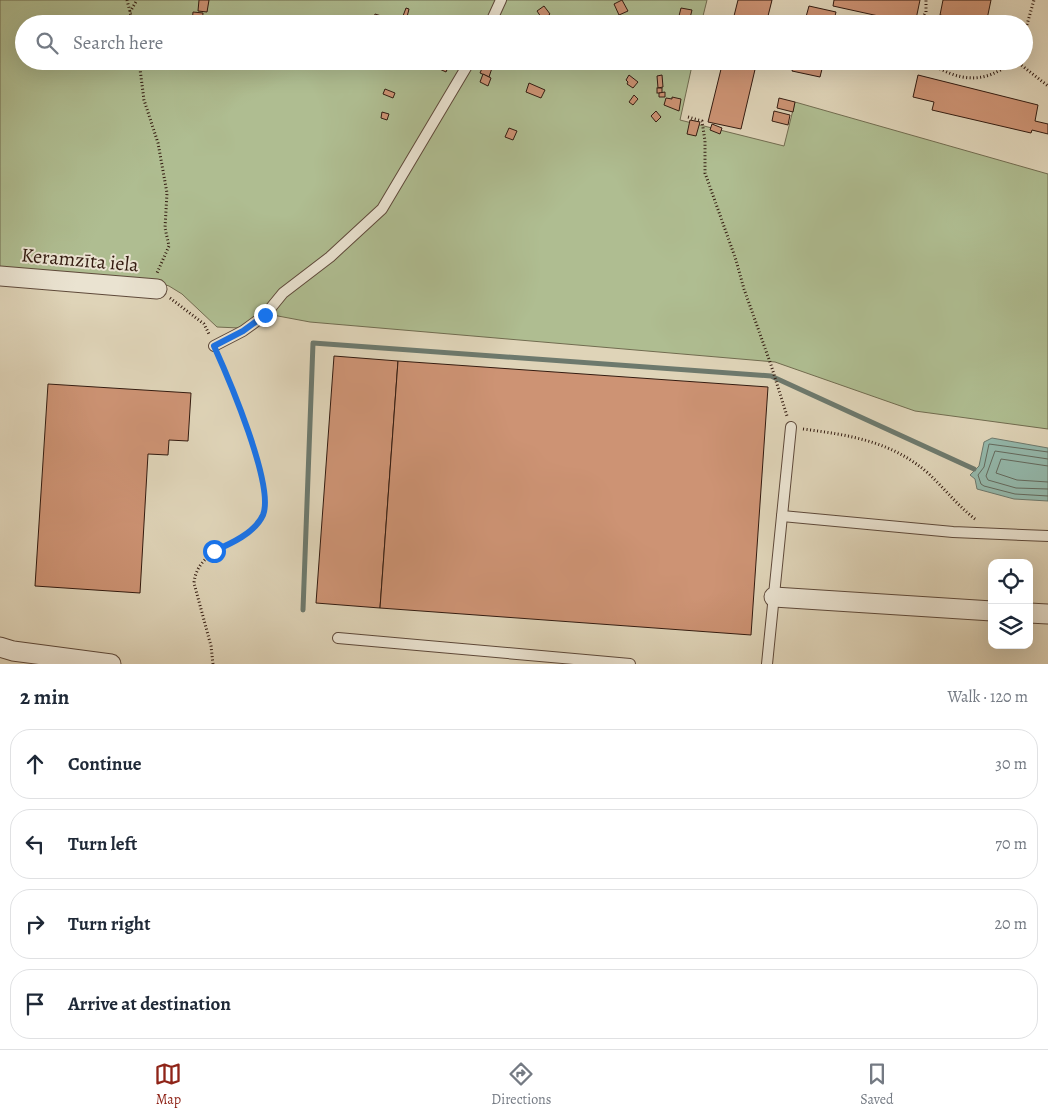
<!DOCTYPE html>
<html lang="en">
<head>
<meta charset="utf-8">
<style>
  :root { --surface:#fff; --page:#f6f6f7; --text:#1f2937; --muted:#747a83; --line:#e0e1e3; --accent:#8f2418 }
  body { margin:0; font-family:Alegreya,serif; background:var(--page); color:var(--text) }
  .controls { position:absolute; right:15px; bottom:15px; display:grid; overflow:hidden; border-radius:10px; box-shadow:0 5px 20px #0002 }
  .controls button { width:45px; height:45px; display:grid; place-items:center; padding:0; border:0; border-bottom:1px solid var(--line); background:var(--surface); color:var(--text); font:25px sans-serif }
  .stop { position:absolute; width:15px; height:15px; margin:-11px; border:4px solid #1a73e8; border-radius:50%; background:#fff }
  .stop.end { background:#1a73e8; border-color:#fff; box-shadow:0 1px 5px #0008 }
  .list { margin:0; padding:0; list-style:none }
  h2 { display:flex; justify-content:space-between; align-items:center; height:65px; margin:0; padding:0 20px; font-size:21px }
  h2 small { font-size:16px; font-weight:400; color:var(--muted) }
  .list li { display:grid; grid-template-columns:32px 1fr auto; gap:15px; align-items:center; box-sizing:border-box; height:70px; margin:0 10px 10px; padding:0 10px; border:1px solid var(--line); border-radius:20px }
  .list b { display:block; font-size:19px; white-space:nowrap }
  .list em { font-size:16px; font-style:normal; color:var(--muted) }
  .icon { flex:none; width:28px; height:28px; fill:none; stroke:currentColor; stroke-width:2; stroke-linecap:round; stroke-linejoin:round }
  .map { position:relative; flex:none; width:1048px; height:664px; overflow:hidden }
  .search { position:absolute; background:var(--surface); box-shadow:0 5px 20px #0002; left:15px; right:15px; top:15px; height:55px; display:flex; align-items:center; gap:12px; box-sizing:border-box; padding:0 18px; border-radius:28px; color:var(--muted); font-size:19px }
  .sheet { height:385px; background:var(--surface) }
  nav { display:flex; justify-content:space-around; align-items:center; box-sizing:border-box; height:70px; border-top:1px solid var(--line); background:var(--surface); font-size:14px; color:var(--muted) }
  nav a { display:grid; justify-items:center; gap:2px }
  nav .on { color:var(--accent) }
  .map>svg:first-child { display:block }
  .green { fill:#afbd91; stroke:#716c50 }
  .water { fill:#94b8ab; stroke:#6d796d }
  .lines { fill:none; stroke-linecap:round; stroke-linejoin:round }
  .shore { stroke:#646a5e; stroke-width:1 }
  .stream { stroke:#6d796d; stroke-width:5 }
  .building { fill:#cd9374; stroke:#331b10 }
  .lane-casing { stroke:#5e493a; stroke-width:12 }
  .street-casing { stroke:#5e493a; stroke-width:21 }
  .path { stroke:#331b10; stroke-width:3; stroke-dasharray:1 2.5; stroke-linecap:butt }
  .lane { stroke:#eae3d1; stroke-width:10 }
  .street { stroke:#eae3d1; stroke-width:19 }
  .route { stroke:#1a73e8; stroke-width:6 }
  .labels { text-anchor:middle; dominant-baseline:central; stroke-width:4; stroke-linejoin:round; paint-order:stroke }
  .street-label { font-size:20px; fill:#331b10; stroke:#eae3d1 }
</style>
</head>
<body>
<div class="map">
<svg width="1048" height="664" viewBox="0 0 1048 664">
  <rect width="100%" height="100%" fill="#dfd4b8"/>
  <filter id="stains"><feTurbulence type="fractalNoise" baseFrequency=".004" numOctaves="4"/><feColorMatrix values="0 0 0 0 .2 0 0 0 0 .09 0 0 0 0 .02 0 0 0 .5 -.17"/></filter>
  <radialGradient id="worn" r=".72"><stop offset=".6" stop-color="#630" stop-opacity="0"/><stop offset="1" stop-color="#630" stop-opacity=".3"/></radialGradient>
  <!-- green -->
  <polygon class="green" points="0,0 707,0 701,24 24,24 24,61 693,61 680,120 784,146 795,102 1048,174 1048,429 915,411 775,362 310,322 262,313 239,328 217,327 182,294 169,286 150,280 0,272"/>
  <!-- water -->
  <polygon class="water" points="992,438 1048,448 1048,501 1014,499 977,489 975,479 970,475 979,466 984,442"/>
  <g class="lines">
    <!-- shore -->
    <g class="shore">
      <polyline points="1048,452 989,444 984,467 978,475 981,484 984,486 1015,494 1048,496"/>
      <polyline points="1048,459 995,451 986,476 988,480 1016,488 1048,489"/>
      <polyline points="1048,466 1001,459 996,473 1017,480 1048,482"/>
    </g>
    <!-- stream -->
    <polyline class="stream" points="303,610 313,343 771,376 974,469"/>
  </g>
  <!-- building -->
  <g class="building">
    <polygon points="199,0 209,0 207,12 198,11"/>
    <polygon points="622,0 628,11 619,15 614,4"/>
    <polygon points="738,0 772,0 766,24 732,24"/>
    <polygon points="834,0 920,0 915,24 833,6"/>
    <polygon points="943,0 991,0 986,24 940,15"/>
    <polygon points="544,6 550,14 543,20 537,11"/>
    <polygon points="809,6 836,12 833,24 804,24"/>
    <polygon points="406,8 409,9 407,17 403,16"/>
    <polygon points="681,8 692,10 690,18 679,16"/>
    <polygon points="193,12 203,13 202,24 192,23"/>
    <polygon points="375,14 391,19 390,24 372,24"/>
    <polygon points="403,16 409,18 407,24 401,24"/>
    <rect x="627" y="16" width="8" height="8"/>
    <polygon points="433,61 446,61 450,63 446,72 431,65"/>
    <polygon points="485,61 496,61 492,68 484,64"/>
    <polygon points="723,61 757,61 741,129 708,122"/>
    <polygon points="795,61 824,61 820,77 792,71"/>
    <polygon points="484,64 492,68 489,77 480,73"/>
    <polygon points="483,74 491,78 488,86 480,82"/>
    <polygon points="629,75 638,82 633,88 627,84 628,82 626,80"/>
    <polygon points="662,75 663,87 658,88 657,76"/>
    <polygon points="918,75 1038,105 1035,121 1048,124 1048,134 1032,130 1031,133 932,110 934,102 913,97"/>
    <polygon points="529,83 545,90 541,98 526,92"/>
    <rect x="657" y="88" width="5" height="5"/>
    <polygon points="385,89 395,93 393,98 383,94"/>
    <polygon points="665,92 665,97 659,97 659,93"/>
    <polygon points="634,95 638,99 633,105 629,102"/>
    <polygon points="672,97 681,99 679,111 664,105 666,98 672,99"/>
    <polygon points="779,98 795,102 793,112 777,108"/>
    <polygon points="656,111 661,117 656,122 651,116"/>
    <polygon points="774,111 790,115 788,125 772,121"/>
    <polygon points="382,112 389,114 387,120 381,118"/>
    <polygon points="690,120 700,122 696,136 687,134"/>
    <polygon points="712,124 722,128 720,134 710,130"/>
    <polygon points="509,128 517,131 513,140 505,137"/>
    <polygon points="334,356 398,361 380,608 316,603"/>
    <polygon points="398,361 768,387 751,635 380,608"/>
    <polygon points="48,384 191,393 188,441 169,440 168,455 148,454 140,593 35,586"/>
  </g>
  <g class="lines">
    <!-- lane casing -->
    <g class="lane-casing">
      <g id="lane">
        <polyline points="490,24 501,0"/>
        <polyline points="214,346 243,331 265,315 283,293 330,257 382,209 470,61"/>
        <polyline points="782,516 953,532 1048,536"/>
        <polyline points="338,638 630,664"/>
        <polyline points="767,664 791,427"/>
      </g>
    </g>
    <!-- street casing -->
    <g class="street-casing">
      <g id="street">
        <polyline points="0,276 157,289"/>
        <polyline points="774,597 992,611"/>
        <polyline points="1029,613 1048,614"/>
        <polyline points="0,647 13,651 111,664"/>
      </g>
    </g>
    <!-- path -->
    <g class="path">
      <polyline points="127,0 133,24"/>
      <polyline points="130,12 137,0"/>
      <polyline points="919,24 926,12 926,0"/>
      <polyline points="1024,35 1034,0"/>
      <polyline points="139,61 144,100 158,143 167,193 165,228 169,246 157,273"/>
      <path d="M928,61c29,21 57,24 85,0"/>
      <polyline points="1016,61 1048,86"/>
      <polyline points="688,117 702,121 705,141 705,173 736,260 744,289 771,365 787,416"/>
      <polyline points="170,298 204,324 209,334"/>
      <path d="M803,429c46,6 88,12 125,44 16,15 29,32 47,46"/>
      <path d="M213,664l-2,-18 -17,-63c4,-40 56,-35 69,-69 10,-28 -30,-127 -44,-156"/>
    </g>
    <!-- lane -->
    <use href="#lane" class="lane"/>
    <!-- street -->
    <use href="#street" class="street"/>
  </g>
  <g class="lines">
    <!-- route -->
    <path class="route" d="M214,551c16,-7 41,-18 49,-36 12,-29 -35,-138 -49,-169l29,-15 22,-16"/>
  </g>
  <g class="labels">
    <!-- street labels -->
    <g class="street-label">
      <text transform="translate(80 260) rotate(5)">Keramzīta iela</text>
    </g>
  </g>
  <rect width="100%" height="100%" filter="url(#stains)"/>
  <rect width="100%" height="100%" fill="url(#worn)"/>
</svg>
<div class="controls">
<button><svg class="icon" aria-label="locate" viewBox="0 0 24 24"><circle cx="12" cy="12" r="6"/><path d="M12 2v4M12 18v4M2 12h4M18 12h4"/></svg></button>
<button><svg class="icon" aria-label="layers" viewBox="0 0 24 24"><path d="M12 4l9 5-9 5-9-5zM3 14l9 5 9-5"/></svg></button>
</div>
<div class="stop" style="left:214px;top:551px"></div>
<div class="stop end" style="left:265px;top:315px"></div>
<div class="search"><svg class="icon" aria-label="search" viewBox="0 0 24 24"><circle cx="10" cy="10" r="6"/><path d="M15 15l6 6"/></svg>Search here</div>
</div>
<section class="sheet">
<h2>2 min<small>Walk · 120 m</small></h2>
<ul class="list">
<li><svg class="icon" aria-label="ahead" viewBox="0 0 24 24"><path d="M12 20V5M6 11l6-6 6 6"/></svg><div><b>Continue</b></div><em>30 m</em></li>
<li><svg class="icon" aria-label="left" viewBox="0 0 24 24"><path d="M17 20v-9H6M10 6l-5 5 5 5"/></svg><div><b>Turn left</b></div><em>70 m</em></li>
<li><svg class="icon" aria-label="right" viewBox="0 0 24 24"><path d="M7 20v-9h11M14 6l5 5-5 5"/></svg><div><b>Turn right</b></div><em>20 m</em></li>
<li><svg class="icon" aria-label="arrive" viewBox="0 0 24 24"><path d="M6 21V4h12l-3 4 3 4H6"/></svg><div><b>Arrive at destination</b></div></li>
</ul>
</section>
<nav>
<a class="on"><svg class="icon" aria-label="map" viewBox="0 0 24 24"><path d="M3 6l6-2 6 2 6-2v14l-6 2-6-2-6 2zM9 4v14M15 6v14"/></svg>Map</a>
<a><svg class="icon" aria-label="directions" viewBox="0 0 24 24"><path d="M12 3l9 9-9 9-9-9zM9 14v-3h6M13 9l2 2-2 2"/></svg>Directions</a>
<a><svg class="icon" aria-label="saved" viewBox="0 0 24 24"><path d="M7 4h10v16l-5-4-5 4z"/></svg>Saved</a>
</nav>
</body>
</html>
